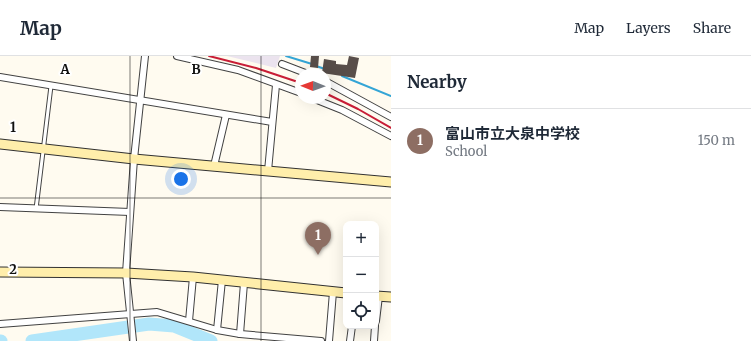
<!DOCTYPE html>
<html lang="en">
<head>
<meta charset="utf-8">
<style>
  :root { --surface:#fff; --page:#f6f6f7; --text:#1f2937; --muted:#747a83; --line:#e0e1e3; --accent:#0b8043 }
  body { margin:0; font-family:Merriweather,"Noto Sans JP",serif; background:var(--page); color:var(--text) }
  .controls { position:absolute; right:12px; bottom:12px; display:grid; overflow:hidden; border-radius:8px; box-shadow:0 4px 16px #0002 }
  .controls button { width:36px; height:36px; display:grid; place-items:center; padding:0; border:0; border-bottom:1px solid var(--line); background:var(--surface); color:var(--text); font:20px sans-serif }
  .compass { position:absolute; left:295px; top:12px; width:36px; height:36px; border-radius:50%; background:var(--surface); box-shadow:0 4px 16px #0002; rotate:271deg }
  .you { position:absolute; left:181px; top:123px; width:14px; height:14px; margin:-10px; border:3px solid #fff; border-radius:50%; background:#1a73e8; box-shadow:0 0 0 6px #1a73e833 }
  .badge { display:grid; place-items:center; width:26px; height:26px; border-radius:50%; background:var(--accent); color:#fff; font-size:13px; font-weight:700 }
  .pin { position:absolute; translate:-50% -33px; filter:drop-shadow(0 1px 2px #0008) }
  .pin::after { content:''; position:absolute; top:21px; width:14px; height:12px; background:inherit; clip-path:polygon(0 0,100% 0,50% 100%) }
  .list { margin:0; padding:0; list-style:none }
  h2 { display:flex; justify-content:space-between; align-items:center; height:52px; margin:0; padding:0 16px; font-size:17px }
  h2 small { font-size:13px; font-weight:400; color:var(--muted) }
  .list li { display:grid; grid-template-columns:26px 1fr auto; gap:12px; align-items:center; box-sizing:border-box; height:64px; padding:0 16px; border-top:1px solid var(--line) }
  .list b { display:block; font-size:15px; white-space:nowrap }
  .list p { margin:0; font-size:13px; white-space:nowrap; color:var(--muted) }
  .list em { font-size:13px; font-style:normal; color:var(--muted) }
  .icon { flex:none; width:22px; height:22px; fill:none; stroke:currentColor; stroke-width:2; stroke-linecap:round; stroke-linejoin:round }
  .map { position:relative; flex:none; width:391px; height:285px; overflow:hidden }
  header { display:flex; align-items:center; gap:24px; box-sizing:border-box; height:56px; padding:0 20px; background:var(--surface); border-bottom:1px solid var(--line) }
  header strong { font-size:19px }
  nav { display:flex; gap:22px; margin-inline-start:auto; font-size:14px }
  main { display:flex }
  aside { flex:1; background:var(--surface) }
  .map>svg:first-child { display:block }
  .industrial { fill:#ebe3ee }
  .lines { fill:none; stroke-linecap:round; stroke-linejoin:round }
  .stream { stroke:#34a5d6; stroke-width:2 }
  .river { stroke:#b1e6fa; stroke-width:13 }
  .building { fill:#584e4a }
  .lane-casing { stroke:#424242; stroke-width:5 }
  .street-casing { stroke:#424242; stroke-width:8 }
  .secondary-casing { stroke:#313131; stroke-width:11 }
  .lane { stroke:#fff; stroke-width:3 }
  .street { stroke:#fff; stroke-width:6 }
  .secondary { stroke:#ffeeab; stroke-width:9 }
  .rail { stroke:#c81d36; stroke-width:2 }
  .grid { fill:none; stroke:#0f0f0f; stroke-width:1; stroke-opacity:0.55 }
  .grid-label { font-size:13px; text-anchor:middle; font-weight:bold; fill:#0f0f0f; stroke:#fff; stroke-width:4; stroke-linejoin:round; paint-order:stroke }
</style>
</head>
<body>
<header>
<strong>Map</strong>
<nav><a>Map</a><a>Layers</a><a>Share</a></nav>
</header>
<main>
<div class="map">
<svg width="391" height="285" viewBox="0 0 391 285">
  <rect width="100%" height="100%" fill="#fffbf0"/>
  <!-- industrial -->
  <polygon class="industrial" points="227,0 280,0 276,12"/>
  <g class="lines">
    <!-- stream -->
    <g class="stream">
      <polyline points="286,0 312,8"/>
      <polyline points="316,10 325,13"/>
      <polyline points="342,20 391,40"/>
    </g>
    <!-- river -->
    <g class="river">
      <polyline points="0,285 1,285"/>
      <polyline points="32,285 149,268 174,270 211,285"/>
    </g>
  </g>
  <!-- building -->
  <g class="building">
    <polygon points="311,0 319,0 318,12 310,11"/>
    <polygon points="349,0 359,2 355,22 322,17 324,3 336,5 336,8 347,9"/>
  </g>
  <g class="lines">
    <!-- lane casing -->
    <g class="lane-casing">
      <polyline id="lane" points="36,153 51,30"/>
    </g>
    <!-- street casing -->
    <g class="street-casing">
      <g id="street">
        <polyline points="177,0 238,14 301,37"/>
        <polyline points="282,8 308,18"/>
        <polyline points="0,21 272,66"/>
        <polyline points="325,25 391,61"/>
        <polyline points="312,42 342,54 391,80"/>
        <polyline points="214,110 226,59"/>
        <polyline points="268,115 276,29"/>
        <polyline points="0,151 130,156"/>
        <polyline points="189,265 193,221"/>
        <polyline points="376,265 379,240"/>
        <polyline points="0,268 157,256 217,274 240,278 321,285"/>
        <polyline points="217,274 222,224"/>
        <polyline points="240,278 244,227"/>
        <polyline points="133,285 126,217 134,103 145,0"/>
        <polyline points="329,285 333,236"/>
        <polyline points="350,285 352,270"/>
        <polyline points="374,285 375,270"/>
      </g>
    </g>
    <!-- secondary casing -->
    <g class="secondary-casing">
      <g id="secondary">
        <polyline points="0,88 134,103 391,126"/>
        <polyline points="0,216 126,217 193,221 346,237"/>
        <polyline points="376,240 391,241"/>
      </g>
    </g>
    <!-- lane -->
    <use href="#lane" class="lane"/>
    <!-- street -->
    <use href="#street" class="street"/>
    <!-- secondary -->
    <use href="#secondary" class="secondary"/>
    <!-- rail -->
    <g class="rail">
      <polyline points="209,0 256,12 301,27"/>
      <polyline points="325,37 358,53 391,72"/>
    </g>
  </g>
  <!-- grid -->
  <path class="grid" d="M130,0v285M261,0v285M0,142h391"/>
  <g class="grid-label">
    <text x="65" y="18">A</text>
    <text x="196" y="18">B</text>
    <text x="13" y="76">1</text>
    <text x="13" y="218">2</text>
  </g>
</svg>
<div class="controls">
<button>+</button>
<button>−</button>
<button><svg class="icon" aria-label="locate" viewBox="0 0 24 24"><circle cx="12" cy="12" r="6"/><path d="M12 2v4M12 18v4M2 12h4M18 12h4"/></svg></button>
</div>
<svg class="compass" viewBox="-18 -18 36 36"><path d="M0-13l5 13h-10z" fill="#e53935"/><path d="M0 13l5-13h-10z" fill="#747a83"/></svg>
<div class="you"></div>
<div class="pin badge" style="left:318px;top:199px;background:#8d6e63">1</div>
</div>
<aside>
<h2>Nearby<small></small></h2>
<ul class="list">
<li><span class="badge" style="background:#8d6e63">1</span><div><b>富山市立大泉中学校</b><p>School</p></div><em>150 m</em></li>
</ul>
</aside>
</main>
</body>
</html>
